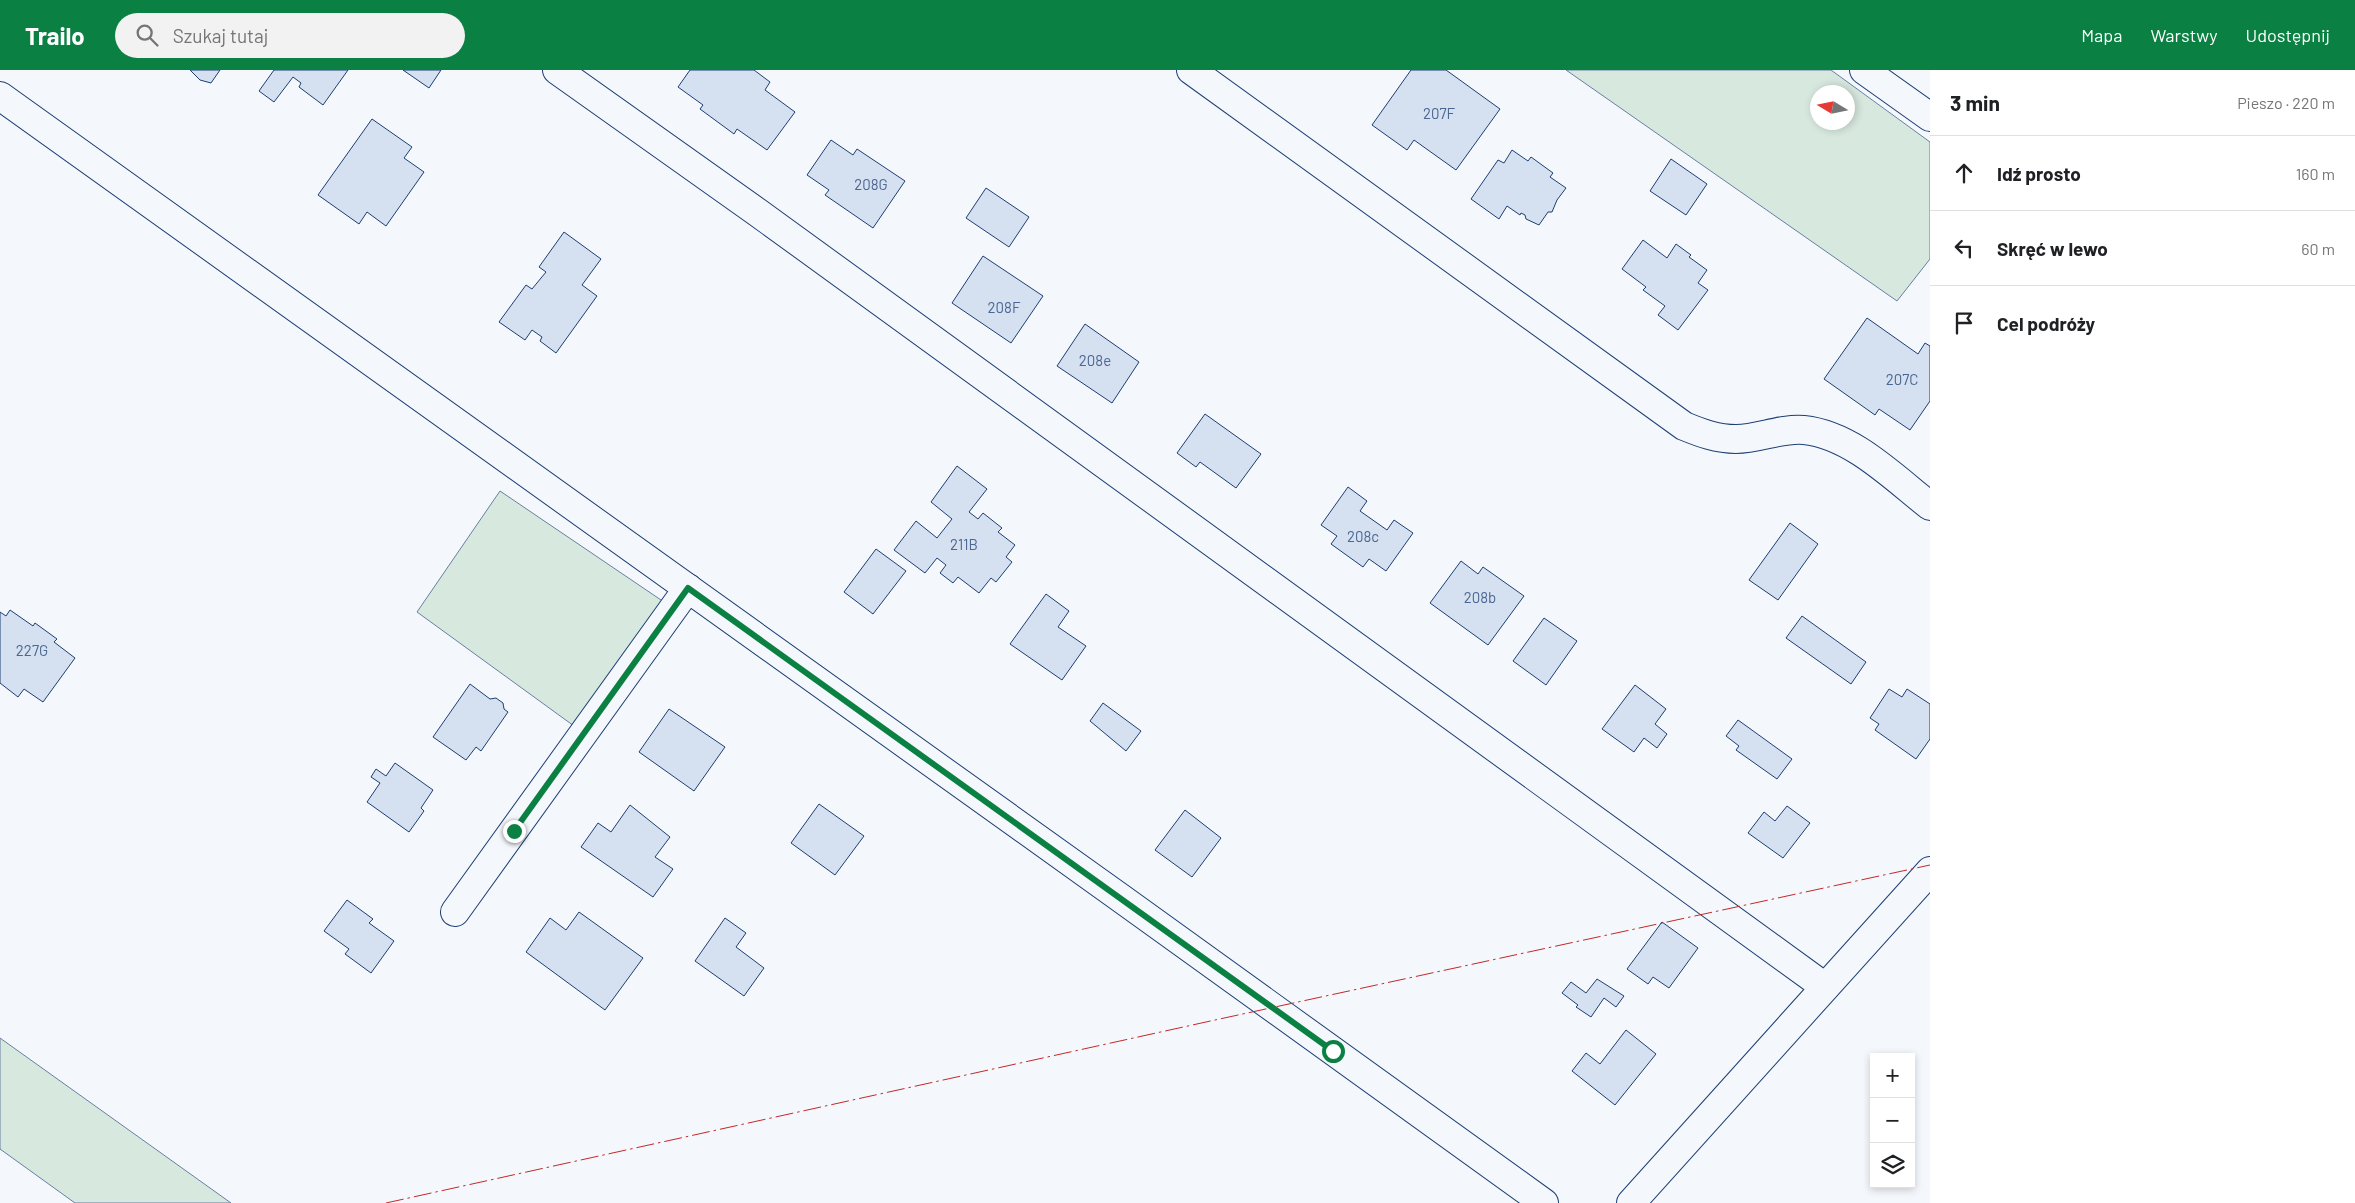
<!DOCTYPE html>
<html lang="pl">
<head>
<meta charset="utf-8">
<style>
  :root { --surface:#fff; --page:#f2f2f2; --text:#202124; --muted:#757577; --line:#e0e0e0; --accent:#0b8043 }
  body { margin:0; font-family:Barlow,sans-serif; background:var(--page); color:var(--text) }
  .controls { position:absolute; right:15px; bottom:15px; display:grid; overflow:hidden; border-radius:0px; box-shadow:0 2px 8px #0003 }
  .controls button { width:45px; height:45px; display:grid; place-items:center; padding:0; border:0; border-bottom:1px solid var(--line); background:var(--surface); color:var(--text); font:25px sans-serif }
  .compass { position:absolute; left:1810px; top:15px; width:45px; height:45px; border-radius:50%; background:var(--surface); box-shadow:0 2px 8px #0003; rotate:280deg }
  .stop { position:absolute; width:15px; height:15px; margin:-11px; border:4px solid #0b8043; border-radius:50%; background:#fff }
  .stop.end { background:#0b8043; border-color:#fff; box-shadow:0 1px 5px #0008 }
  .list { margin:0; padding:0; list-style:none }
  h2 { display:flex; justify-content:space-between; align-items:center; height:65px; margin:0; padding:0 20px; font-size:21px }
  h2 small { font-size:16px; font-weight:400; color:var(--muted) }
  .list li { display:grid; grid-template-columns:32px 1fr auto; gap:15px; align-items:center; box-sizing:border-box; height:75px; padding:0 20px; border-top:1px solid var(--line) }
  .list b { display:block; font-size:19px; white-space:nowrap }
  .list em { font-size:16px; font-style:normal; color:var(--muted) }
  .icon { flex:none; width:28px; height:28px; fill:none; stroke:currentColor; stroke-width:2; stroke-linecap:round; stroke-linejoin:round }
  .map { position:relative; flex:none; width:1930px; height:1133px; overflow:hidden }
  header { display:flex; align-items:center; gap:30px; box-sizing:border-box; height:70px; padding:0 25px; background:var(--accent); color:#fff }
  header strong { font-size:24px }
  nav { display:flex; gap:28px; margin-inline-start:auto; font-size:18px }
  .search { width:350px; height:45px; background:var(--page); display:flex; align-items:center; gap:12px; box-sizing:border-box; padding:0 18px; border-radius:28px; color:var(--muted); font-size:19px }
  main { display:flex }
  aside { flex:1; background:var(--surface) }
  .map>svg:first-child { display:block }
  .green { fill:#d7e8df; stroke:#687fa3; fill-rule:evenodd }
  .building { fill:#d5e0f0; stroke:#1d3f73 }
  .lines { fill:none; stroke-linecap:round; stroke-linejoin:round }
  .minor-casing { stroke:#1d3f73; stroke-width:30 }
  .minor { stroke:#f4f7fb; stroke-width:28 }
  .power { stroke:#c62828; stroke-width:1; stroke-dasharray:18 4 2.5 4; stroke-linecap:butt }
  .route { stroke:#0b8043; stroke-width:6 }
  .labels { text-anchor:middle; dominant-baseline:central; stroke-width:4; stroke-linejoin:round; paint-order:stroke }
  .number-label { font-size:15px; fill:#4b6792 }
</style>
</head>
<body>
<header>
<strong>Trailo</strong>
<div class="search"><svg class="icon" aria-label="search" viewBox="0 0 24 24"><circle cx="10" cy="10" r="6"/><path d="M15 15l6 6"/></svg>Szukaj tutaj</div>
<nav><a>Mapa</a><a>Warstwy</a><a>Udostępnij</a></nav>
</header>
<main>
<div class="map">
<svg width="1930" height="1133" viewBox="0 0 1930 1133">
  <rect width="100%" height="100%" fill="#f4f7fb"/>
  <!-- green -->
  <g class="green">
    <path d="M1566,0h265l99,72v117l-33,42zM1818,22h30v30h-30z"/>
    <polygon points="500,421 664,532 574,656 417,542"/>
    <polygon points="0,968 231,1133 75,1133 0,1079"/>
  </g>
  <!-- building -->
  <g class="building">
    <polygon points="190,0 220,0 211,13 200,10"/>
    <polygon points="274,0 348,0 323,35 299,17 301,13 293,7 274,32 259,21"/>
    <polygon points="403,0 441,0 429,18"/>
    <polygon points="690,0 754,0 770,12 765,20 795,42 767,80 737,59 734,64 700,39 703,35 678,17"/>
    <polygon points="1411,0 1446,0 1500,39 1456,100 1414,70 1407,80 1372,55"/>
    <polygon points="372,49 412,77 404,88 424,102 386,156 367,142 359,154 318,125"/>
    <polygon points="831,70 853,85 857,79 905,111 873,158 825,125 829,120 807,105"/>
    <polygon points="1512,80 1528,91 1531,87 1553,103 1550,107 1566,118 1557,130 1552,142 1548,142 1539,155 1526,149 1525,145 1521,143 1520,145 1507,136 1499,149 1471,129 1498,90 1504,93"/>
    <polygon points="1671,89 1707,114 1686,145 1650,121"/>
    <polygon points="986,118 1029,147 1009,177 966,148"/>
    <polygon points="564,162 601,189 582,215 597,226 556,283 540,271 542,267 532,260 525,270 499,252 526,215 532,219 546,202 539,197"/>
    <polygon points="1643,170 1667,188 1676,174 1691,185 1689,187 1707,200 1698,213 1708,220 1678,260 1658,245 1665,236 1643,220 1646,217 1622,199"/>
    <polygon points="983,186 1043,226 1011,273 952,233"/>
    <polygon points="1867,248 1918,284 1925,273 1930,276 1930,331 1910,360 1879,339 1875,345 1824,309"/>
    <polygon points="1085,254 1139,292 1112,333 1057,296"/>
    <polygon points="1205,344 1261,384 1236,418 1200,392 1196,397 1177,383"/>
    <polygon points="957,396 987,419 969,442 978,449 983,443 1002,458 998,462 1015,475 1006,487 1012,492 996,512 991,508 979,523 958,507 953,513 940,503 946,495 937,488 925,503 894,480 916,451 937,468 952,449 931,432"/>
    <polygon points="1348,417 1367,431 1360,441 1387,460 1394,450 1413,463 1386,501 1369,489 1363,497 1331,474 1337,466 1321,455"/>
    <polygon points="1790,453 1818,474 1778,530 1749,510"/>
    <polygon points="876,479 906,501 873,544 844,522"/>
    <polygon points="1461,491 1478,504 1483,497 1524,526 1488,575 1430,533"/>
    <polygon points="1046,524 1069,541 1058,557 1086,576 1062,610 1010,574"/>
    <polygon points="10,540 33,556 35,553 57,569 54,572 75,588 43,632 24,619 18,627 0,613 0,542 6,546"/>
    <polygon points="1802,546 1866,592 1851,614 1786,568"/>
    <polygon points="1544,548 1577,571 1546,615 1513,591"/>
    <polygon points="470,614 490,629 496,628 503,633 504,639 508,642 481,681 476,677 466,690 433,667"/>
    <polygon points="1635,615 1666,639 1655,654 1667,664 1657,678 1644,668 1634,682 1602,659"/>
    <polygon points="1889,619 1902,627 1907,619 1930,634 1930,669 1916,689 1875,660 1879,654 1870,648"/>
    <polygon points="1103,633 1141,661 1126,681 1090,651"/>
    <polygon points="669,639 725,677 694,721 639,682"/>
    <polygon points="1738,650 1792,689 1777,709 1736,680 1739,676 1726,666"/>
    <polygon points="395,693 433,720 421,738 424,741 409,762 367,732 380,713 371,707 376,699 386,706"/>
    <polygon points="819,734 864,766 835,805 791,773"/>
    <polygon points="630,735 670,767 655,787 673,799 653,827 581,777 598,753 611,762"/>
    <polygon points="1787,736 1810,753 1783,788 1748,763 1764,742 1775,751"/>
    <polygon points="1185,740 1221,768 1192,807 1155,780"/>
    <polygon points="347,830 373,849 369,853 394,871 371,903 345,884 349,879 324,861"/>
    <polygon points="579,842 643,888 605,940 526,882 550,848 566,860"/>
    <polygon points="725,848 746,863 736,877 764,898 744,926 695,891"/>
    <polygon points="1662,852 1698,878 1669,918 1653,907 1648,914 1627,899"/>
    <polygon points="1597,909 1624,926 1616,937 1604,928 1591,947 1576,937 1578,935 1562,923 1571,912 1586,923"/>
    <polygon points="1626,960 1656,984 1615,1035 1572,1001 1586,983 1600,994"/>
  </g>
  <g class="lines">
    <!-- minor casing -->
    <g class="minor-casing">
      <g id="minor">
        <polyline points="557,0 757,142 1825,917"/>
        <path d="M1191,0l493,356c17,7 33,13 52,13 23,0 44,-11 68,-9 48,5 89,47 126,76"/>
        <polyline points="1864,0 1930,47"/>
        <polyline points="0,26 1122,829 1544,1133"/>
        <polyline points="455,842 688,518"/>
        <polyline points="1631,1133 1930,801"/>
      </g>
    </g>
    <!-- minor -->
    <use href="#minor" class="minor"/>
    <!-- power -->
    <polyline class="power" points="386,1133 1215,950 1930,795"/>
  </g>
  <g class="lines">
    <!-- route -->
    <polyline class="route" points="514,761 688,518 1333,981"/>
  </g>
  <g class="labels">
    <!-- number labels -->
    <g class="number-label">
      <text x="1439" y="43">207F</text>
      <text x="871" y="114">208G</text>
      <text x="1004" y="237">208F</text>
      <text x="1095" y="290">208e</text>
      <text x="1902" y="309">207C</text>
      <text x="1363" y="466">208c</text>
      <text x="964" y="474">211B</text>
      <text x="1480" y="527">208b</text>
      <text x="32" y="580">227G</text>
    </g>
  </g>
</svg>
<div class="controls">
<button>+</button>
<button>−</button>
<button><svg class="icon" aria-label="layers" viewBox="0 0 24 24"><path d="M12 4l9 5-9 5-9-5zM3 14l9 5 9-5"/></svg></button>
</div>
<svg class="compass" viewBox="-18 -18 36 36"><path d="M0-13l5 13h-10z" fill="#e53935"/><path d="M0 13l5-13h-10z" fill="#757577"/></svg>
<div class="stop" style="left:1333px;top:981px"></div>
<div class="stop end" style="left:514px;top:761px"></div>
</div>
<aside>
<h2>3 min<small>Pieszo · 220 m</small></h2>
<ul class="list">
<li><svg class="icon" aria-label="ahead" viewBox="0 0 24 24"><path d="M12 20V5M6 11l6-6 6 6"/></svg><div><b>Idź prosto</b></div><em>160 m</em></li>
<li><svg class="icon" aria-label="left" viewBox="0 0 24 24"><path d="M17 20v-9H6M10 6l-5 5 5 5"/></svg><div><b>Skręć w lewo</b></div><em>60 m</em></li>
<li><svg class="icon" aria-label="arrive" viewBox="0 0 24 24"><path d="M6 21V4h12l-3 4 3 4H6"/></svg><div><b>Cel podróży</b></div></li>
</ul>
</aside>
</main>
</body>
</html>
